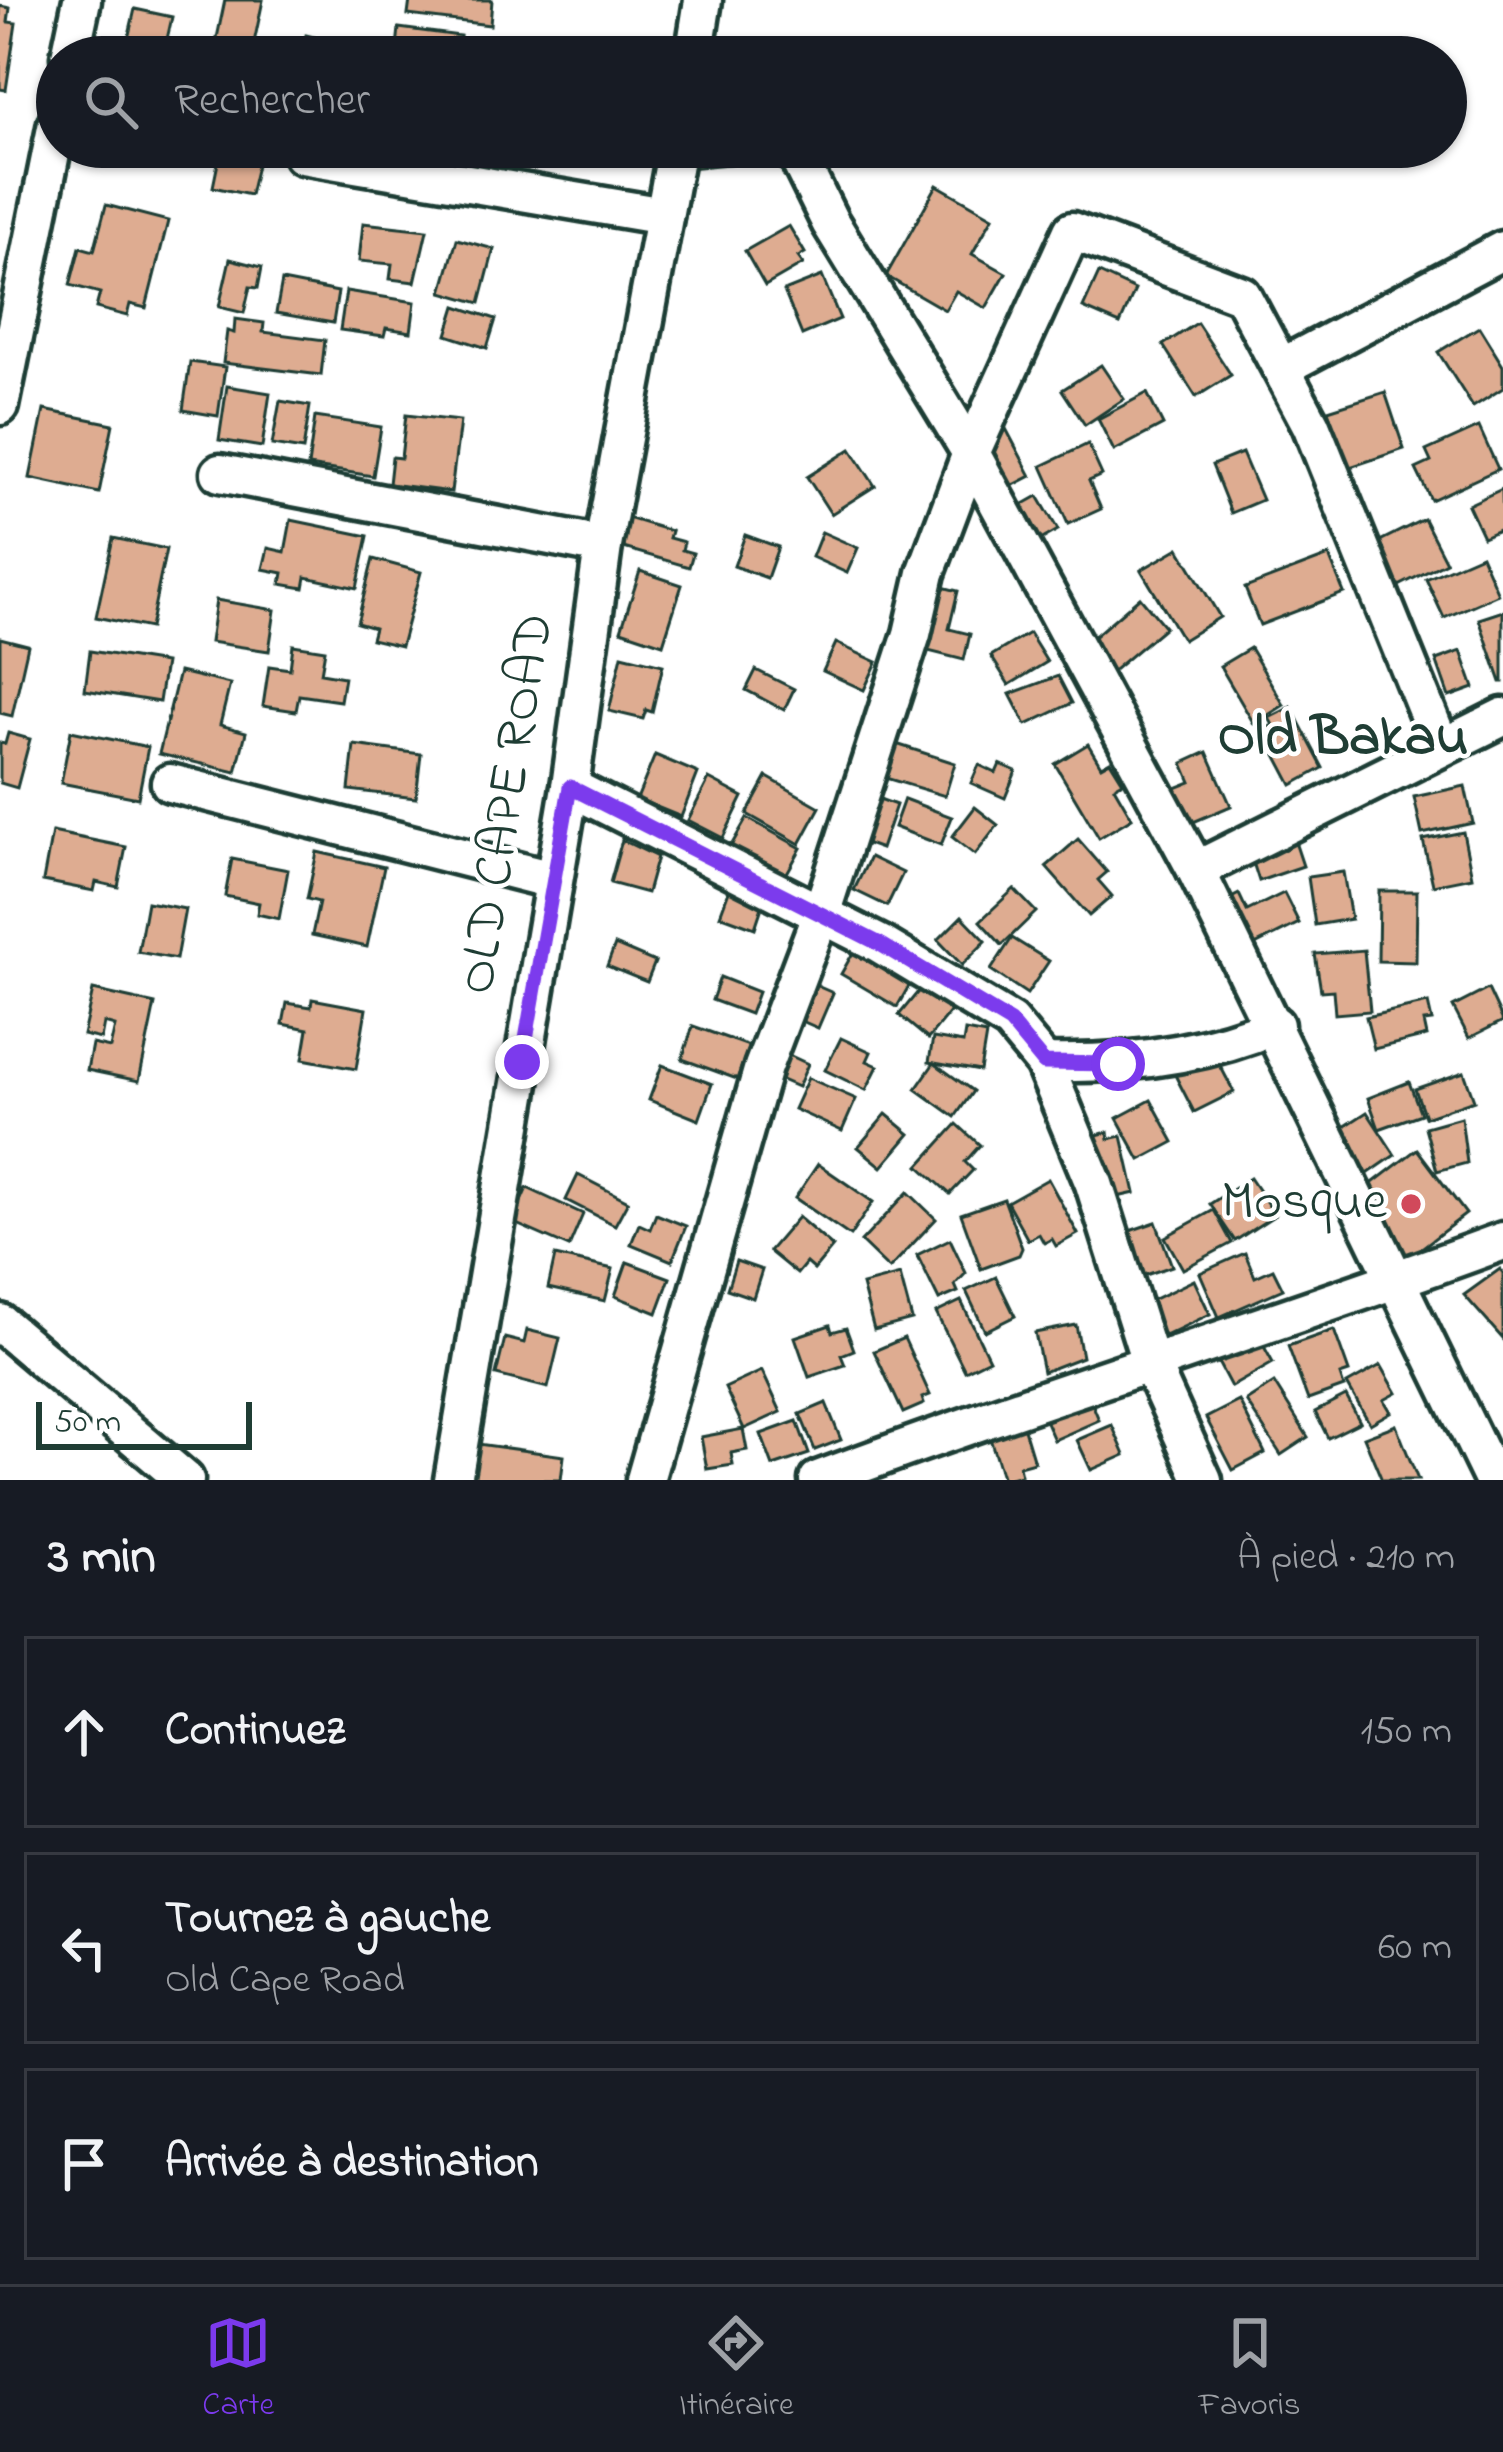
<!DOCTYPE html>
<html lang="fr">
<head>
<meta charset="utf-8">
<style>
  :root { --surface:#171b24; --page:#20242c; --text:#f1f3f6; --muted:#9ea1a6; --line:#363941; --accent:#7c3aed }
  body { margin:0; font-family:"Indie Flower",sans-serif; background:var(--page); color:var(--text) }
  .scale { position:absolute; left:36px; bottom:30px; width:216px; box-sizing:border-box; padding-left:12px; border:6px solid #1f3d34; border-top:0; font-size:33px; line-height:42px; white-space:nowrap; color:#1f3d34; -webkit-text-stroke:9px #fff; paint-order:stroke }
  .stop { position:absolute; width:36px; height:36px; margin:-27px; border:9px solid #7c3aed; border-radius:50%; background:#fff }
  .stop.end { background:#7c3aed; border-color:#fff; box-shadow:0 3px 12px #0008 }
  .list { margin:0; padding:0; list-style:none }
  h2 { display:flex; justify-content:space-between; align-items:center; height:156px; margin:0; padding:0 48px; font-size:51px }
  h2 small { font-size:39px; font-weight:400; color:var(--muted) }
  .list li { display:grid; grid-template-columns:78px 1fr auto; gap:36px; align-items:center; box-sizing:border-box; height:192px; margin:0 24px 24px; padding:0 24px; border:3px solid var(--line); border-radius:0px }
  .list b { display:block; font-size:45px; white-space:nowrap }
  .list p { margin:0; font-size:39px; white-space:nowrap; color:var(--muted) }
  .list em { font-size:39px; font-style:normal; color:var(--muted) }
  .icon { flex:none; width:66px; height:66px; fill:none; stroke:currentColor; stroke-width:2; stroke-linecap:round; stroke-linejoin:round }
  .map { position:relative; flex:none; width:1503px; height:1480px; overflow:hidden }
  .search { position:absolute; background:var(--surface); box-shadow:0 3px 9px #0004; left:36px; right:36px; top:36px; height:132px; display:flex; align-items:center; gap:30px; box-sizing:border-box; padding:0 42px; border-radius:66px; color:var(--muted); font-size:45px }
  .sheet { height:804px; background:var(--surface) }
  nav { display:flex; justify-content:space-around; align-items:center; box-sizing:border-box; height:168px; border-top:3px solid var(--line); background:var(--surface); font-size:33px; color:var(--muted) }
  nav a { display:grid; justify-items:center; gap:6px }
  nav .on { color:var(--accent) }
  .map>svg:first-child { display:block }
  .building { fill:#deac91; stroke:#1f3d34; stroke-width:3 }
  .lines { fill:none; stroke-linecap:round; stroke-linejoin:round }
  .minor-casing { stroke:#1f3d34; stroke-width:45 }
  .minor { stroke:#fff; stroke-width:36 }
  .route { stroke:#7c3aed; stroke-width:15 }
  .poi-dot { fill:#d1495b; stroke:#fff; stroke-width:4.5 }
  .labels { text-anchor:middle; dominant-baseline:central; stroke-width:9; stroke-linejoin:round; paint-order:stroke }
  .street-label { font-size:54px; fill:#1f3d34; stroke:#fff }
  .poi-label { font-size:54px; fill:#1f3d34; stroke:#fff; text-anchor:end }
  .neighbourhood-label { font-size:57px; font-weight:bold; fill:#1f3d34; stroke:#fff }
</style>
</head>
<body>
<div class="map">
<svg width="1503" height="1480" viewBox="0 0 1503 1480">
  <rect width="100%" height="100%" fill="#fff"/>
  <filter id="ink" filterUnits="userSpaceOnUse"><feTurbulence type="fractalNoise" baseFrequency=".00833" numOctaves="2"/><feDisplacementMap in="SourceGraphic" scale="24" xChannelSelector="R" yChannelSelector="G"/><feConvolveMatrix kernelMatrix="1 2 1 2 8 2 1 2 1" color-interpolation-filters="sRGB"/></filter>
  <g filter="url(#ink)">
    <!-- building -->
    <g class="building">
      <polygon points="225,0 263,0 251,57 213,57"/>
      <polygon points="410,0 492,0 490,25 408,15"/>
      <polygon points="0,6 10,8 8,22 16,23 6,90 0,89"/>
      <polygon points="135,9 172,17 163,57 105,57 106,52 124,56"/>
      <polygon points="399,28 460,36 457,57 396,57"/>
      <polygon points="306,35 358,48 356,57 301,57"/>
      <polygon points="89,147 162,147 158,167"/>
      <polygon points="685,147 739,147 740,163 687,168"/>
      <polygon points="220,153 258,161 250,195 213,187"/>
      <polygon points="937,185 993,217 972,254 1006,273 986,308 956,291 945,310 886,276"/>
      <polygon points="106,205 168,221 146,308 130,304 127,316 96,308 100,293 70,285 80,247 94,251"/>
      <polygon points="363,223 427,230 415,282 390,279 392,264 359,261"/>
      <polygon points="789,226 805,253 798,257 803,264 765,286 745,251"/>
      <polygon points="457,239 494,249 480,303 442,292"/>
      <polygon points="230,259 262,267 258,288 250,287 244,313 219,307"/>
      <polygon points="1099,273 1135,290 1120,324 1083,308"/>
      <polygon points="822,276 840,319 802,335 784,291"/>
      <polygon points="282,281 338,292 333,323 276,313"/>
      <polygon points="346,291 415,302 411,332 386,328 384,336 340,330"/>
      <polygon points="456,306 496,319 487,348 447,335"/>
      <polygon points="235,319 264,323 263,332 325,340 321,375 223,363 227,331 234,333"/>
      <polygon points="1197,323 1231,375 1196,397 1163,345"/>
      <polygon points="1479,327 1503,366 1503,388 1473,407 1438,352"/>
      <polygon points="190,362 225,367 218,416 183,410"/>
      <polygon points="1101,365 1124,399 1085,425 1062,390"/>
      <polygon points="227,386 270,393 262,447 219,440"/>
      <polygon points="1385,392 1404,449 1347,468 1328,410"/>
      <polygon points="1147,393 1163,425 1114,451 1098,419"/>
      <polygon points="280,401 310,406 303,450 272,445"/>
      <polygon points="44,410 113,424 99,493 30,478"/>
      <polygon points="406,415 460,421 451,492 389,484 392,457 401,458"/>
      <polygon points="315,417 381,427 373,476 308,466"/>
      <polygon points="1003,423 1031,476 1000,492 981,434"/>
      <polygon points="1479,427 1498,469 1431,500 1416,469 1431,462 1426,451"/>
      <polygon points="1088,444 1102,475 1089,481 1101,509 1068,524 1042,466"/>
      <polygon points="851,449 875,486 831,514 807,477"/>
      <polygon points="1242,453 1262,500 1231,513 1212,465"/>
      <polygon points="1502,489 1503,528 1483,537 1468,505"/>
      <polygon points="1038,496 1058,530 1027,548 1006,514"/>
      <polygon points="628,518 671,531 669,538 684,542 682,550 693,553 689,567 620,547"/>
      <polygon points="1424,519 1446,562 1387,592 1366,548"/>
      <polygon points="291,520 368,536 357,588 306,577 304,588 281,584 283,573 263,569 268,548 285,552"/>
      <polygon points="822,532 858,548 847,573 812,557"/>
      <polygon points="745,535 778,547 767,578 734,566"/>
      <polygon points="113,538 166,549 150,628 96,617"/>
      <polygon points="1179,548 1220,617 1183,640 1141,570"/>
      <polygon points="1481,555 1498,594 1444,618 1426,579"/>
      <polygon points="1329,556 1344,593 1260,625 1245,588"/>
      <polygon points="373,559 421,572 401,646 371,639 374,628 357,623"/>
      <polygon points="640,571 682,585 663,644 621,630"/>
      <polygon points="931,584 958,591 949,629 970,634 964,660 916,648"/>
      <polygon points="1140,597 1165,627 1108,675 1083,646"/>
      <polygon points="216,600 275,610 269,651 210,642"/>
      <polygon points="1503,611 1503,682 1501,682 1479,619"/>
      <polygon points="1029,633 1047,662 1009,685 991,656"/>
      <polygon points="0,638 28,645 12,716 0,713"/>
      <polygon points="836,643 877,662 864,690 823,671"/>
      <polygon points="293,645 325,650 321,673 344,677 340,701 299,695 296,711 263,706 269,666 290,669"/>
      <polygon points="1250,648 1284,705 1254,724 1220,666"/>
      <polygon points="90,651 165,663 159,702 85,690"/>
      <polygon points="1461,651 1474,688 1449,697 1436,660"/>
      <polygon points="622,655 663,665 652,712 646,710 643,719 609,711"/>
      <polygon points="756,670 794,689 784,710 746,690"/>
      <polygon points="179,672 230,684 220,725 246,732 236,772 159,754"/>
      <polygon points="1058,676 1072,703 1026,725 1010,694"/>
      <polygon points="1291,707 1323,768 1292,785 1263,730 1273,725 1269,718"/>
      <polygon points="71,731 148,747 138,798 61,783"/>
      <polygon points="8,733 30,739 17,788 0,783 0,743 5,744"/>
      <polygon points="890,742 955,763 945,796 879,776"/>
      <polygon points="1088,744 1101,766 1110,761 1123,782 1114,787 1132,818 1099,838 1055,764"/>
      <polygon points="354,745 421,754 416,798 349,790"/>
      <polygon points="1207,752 1231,806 1184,826 1168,791 1191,782 1183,763"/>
      <polygon points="655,755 698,773 681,817 637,799"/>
      <polygon points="1000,764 1016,771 1005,798 971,783 979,765 996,773"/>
      <polygon points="767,777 820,807 800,844 747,814"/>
      <polygon points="709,779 743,797 723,838 688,820"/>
      <polygon points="1465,786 1473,823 1422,834 1414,797"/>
      <polygon points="871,796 896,805 881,849 856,840"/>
      <polygon points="904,799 952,817 941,845 894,827"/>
      <polygon points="975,807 998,825 975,855 952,837"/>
      <polygon points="747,818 801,848 782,882 728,851"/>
      <polygon points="52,832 126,847 118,887 96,882 94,891 43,881"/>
      <polygon points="1463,832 1472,877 1433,885 1423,840"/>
      <polygon points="1293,836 1303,866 1259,881 1249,850"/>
      <polygon points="1078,839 1107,872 1098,880 1112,896 1089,916 1046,867"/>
      <polygon points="622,840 657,857 647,893 610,883"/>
      <polygon points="317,852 384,867 367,947 312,935 319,902 307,899"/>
      <polygon points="870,857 903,873 887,906 854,890"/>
      <polygon points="232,859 288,870 279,919 257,914 259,903 225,896"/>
      <polygon points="1343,872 1351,919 1315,925 1308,877"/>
      <polygon points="730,888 764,901 755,928 720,915"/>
      <polygon points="1014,889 1036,912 1002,945 980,921"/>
      <polygon points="1379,891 1417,891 1416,962 1378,961"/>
      <polygon points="1284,893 1299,923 1245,950 1222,903 1239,894 1247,911"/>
      <polygon points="147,902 185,909 176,959 138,952"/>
      <polygon points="962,916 986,941 962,965 938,940"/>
      <polygon points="1012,938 1049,961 1027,994 991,970"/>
      <polygon points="858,944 914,977 897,1007 841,974"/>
      <polygon points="615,945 655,962 647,982 607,966"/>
      <polygon points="1364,950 1370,1011 1335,1014 1333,990 1321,991 1315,954"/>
      <polygon points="720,977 758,992 750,1014 712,1000"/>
      <polygon points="801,979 833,993 818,1028 786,1014"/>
      <polygon points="926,982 955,1006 928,1039 899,1015"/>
      <polygon points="1488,989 1503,1021 1469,1038 1453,1007"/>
      <polygon points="93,990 155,1004 139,1081 87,1070 92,1044 110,1048 115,1026 104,1023 101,1039 83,1035"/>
      <polygon points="312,999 366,1009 356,1069 303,1059 308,1029 283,1024 287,1003 311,1007"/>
      <polygon points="1428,1003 1432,1021 1424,1022 1427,1036 1374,1049 1366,1017"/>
      <polygon points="693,1026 749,1046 737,1079 682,1059"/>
      <polygon points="965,1031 986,1035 980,1071 929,1062 933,1038 963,1043"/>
      <polygon points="841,1038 871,1052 867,1061 878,1066 866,1090 825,1070"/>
      <polygon points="776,1049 808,1064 798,1087 766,1073"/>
      <polygon points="1213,1052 1234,1092 1194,1112 1174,1073"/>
      <polygon points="934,1063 973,1091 955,1117 916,1089"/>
      <polygon points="662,1065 712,1084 699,1120 649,1100"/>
      <polygon points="1464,1072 1474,1100 1425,1117 1415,1089"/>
      <polygon points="808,1078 856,1099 842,1131 794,1109"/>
      <polygon points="1409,1082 1421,1114 1379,1129 1368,1098"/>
      <polygon points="1151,1100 1174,1142 1140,1160 1117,1118"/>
      <polygon points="1367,1112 1395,1155 1359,1180 1330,1136"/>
      <polygon points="886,1114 910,1134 882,1167 858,1147"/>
      <polygon points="1461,1117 1467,1163 1437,1171 1425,1127"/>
      <polygon points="957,1124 980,1145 965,1162 973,1170 950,1194 919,1166"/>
      <polygon points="1108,1132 1109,1139 1122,1136 1135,1193 1104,1200 1089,1137"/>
      <polygon points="1417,1149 1466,1214 1406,1260 1357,1195"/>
      <polygon points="818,1164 873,1202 850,1236 795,1198"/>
      <polygon points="578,1175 628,1201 615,1225 566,1200"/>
      <polygon points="1250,1178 1275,1215 1235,1241 1210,1204"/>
      <polygon points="1048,1179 1078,1234 1056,1246 1052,1239 1044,1243 1039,1234 1028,1240 1007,1202"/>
      <polygon points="527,1188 583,1214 569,1247 512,1222"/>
      <polygon points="908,1192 936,1219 889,1269 861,1242"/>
      <polygon points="1004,1199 1022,1248 1019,1255 981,1269 961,1214"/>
      <polygon points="1214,1210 1232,1243 1183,1269 1165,1237"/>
      <polygon points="656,1214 686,1226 672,1261 631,1244 639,1224 650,1229"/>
      <polygon points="798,1217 833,1247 814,1270 806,1263 797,1274 769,1251"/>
      <polygon points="1156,1222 1172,1266 1134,1279 1118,1235"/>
      <polygon points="950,1239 966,1273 955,1285 958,1292 939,1300 917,1255"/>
      <polygon points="1245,1253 1255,1277 1273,1269 1283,1289 1219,1317 1200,1273"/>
      <polygon points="555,1256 613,1269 605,1301 548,1288"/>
      <polygon points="736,1261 762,1270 753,1298 727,1289"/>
      <polygon points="627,1262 670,1278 657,1313 615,1296"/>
      <polygon points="1500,1269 1503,1273 1503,1339 1464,1295"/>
      <polygon points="900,1275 912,1320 874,1330 862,1285"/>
      <polygon points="996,1277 1015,1316 985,1331 966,1291"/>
      <polygon points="1194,1280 1210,1314 1158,1339 1142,1305"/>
      <polygon points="961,1301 989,1359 965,1371 936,1313"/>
      <polygon points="830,1325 832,1332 846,1328 854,1350 841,1355 845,1365 809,1377 795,1337"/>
      <polygon points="1076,1325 1082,1357 1043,1372 1035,1333"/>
      <polygon points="527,1330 560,1338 548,1388 496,1375 505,1338 524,1343"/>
      <polygon points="1255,1330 1273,1363 1231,1387 1213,1353"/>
      <polygon points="1334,1330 1349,1372 1340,1375 1344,1387 1308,1400 1288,1346"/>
      <polygon points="904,1338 930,1395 922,1398 924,1404 903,1413 874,1351"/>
      <polygon points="1381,1365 1397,1393 1384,1400 1391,1412 1370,1424 1347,1384"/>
      <polygon points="762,1371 781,1412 744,1429 725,1388"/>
      <polygon points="1274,1383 1308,1437 1281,1455 1246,1401"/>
      <polygon points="1085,1386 1099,1420 1054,1440 1039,1406"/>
      <polygon points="1346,1396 1360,1422 1328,1438 1315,1412"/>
      <polygon points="1239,1401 1265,1453 1233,1470 1206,1418"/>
      <polygon points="826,1403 841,1440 815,1450 800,1414"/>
      <polygon points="1018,1409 1034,1462 1019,1466 1021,1475 1003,1480 984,1419"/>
      <polygon points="797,1421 809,1454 773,1466 761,1434"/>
      <polygon points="1112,1425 1125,1455 1091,1470 1077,1440"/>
      <polygon points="1396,1425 1418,1480 1382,1480 1364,1437"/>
      <polygon points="743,1429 747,1450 731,1453 733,1465 707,1469 701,1437"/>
      <polygon points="478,1444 564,1456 561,1480 473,1480"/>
    </g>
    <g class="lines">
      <!-- minor casing -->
      <g class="minor-casing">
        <g id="minor">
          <polyline points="70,57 82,0"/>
          <polyline points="694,57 703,0"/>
          <polyline points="793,147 830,222 971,453 1196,870 1493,1480"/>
          <polyline points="302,155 664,216"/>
          <polyline points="1284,366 1503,250"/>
          <polyline points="0,406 57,123"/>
          <polyline points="220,473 603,546"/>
          <polyline points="170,783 552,880"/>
          <polyline points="570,787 880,944 1010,1022 1044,1063 1094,1184 1151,1365 1203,1480"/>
          <polyline points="1196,870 1503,717"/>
          <path d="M1044,1063c78,2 159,-7 231,-38"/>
          <polyline points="0,1323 185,1480"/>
          <polyline points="453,1480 570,787 603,546 677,147"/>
          <polyline points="645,1480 763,1067 821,914 912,634 926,573 971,453 1072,231 1242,295 1311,425 1440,744"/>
          <path d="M818,1480c226,-85 458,-155 685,-239"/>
        </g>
      </g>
      <!-- minor -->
      <use href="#minor" class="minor"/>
    </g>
  </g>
  <g class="lines" filter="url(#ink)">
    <!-- route -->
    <polyline class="route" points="522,1062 570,787 880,944 1010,1022 1044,1063 1118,1064"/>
  </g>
  <!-- markers -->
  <circle class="poi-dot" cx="1411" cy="1204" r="12"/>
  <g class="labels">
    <!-- street labels -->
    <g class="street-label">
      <text transform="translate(508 804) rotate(-81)">OLD CAPE ROAD</text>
    </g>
    <!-- poi labels -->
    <g class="poi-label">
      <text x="1387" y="1204">Mosque</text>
    </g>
    <!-- neighbourhood labels -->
    <g class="neighbourhood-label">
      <text x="1343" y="739">Old Bakau</text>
    </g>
  </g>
</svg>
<div class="scale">50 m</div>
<div class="stop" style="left:1118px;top:1064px"></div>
<div class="stop end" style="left:522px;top:1062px"></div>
<div class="search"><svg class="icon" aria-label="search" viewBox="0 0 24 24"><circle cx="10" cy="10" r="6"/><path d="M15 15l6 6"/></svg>Rechercher</div>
</div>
<section class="sheet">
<h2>3 min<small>À pied · 210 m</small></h2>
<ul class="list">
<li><svg class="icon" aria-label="ahead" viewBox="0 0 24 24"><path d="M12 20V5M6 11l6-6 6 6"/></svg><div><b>Continuez</b></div><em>150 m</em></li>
<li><svg class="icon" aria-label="left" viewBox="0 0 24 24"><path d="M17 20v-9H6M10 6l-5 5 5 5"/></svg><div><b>Tournez à gauche</b><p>Old Cape Road</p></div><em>60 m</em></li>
<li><svg class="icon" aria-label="arrive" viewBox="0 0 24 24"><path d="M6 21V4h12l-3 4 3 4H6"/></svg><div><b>Arrivée à destination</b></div></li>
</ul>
</section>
<nav>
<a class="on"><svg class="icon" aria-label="map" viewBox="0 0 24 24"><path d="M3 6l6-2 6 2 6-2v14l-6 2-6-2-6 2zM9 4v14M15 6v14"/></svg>Carte</a>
<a><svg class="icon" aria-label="directions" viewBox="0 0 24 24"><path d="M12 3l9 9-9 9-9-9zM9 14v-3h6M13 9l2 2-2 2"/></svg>Itinéraire</a>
<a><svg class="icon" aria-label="saved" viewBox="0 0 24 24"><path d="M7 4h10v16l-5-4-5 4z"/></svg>Favoris</a>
</nav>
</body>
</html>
